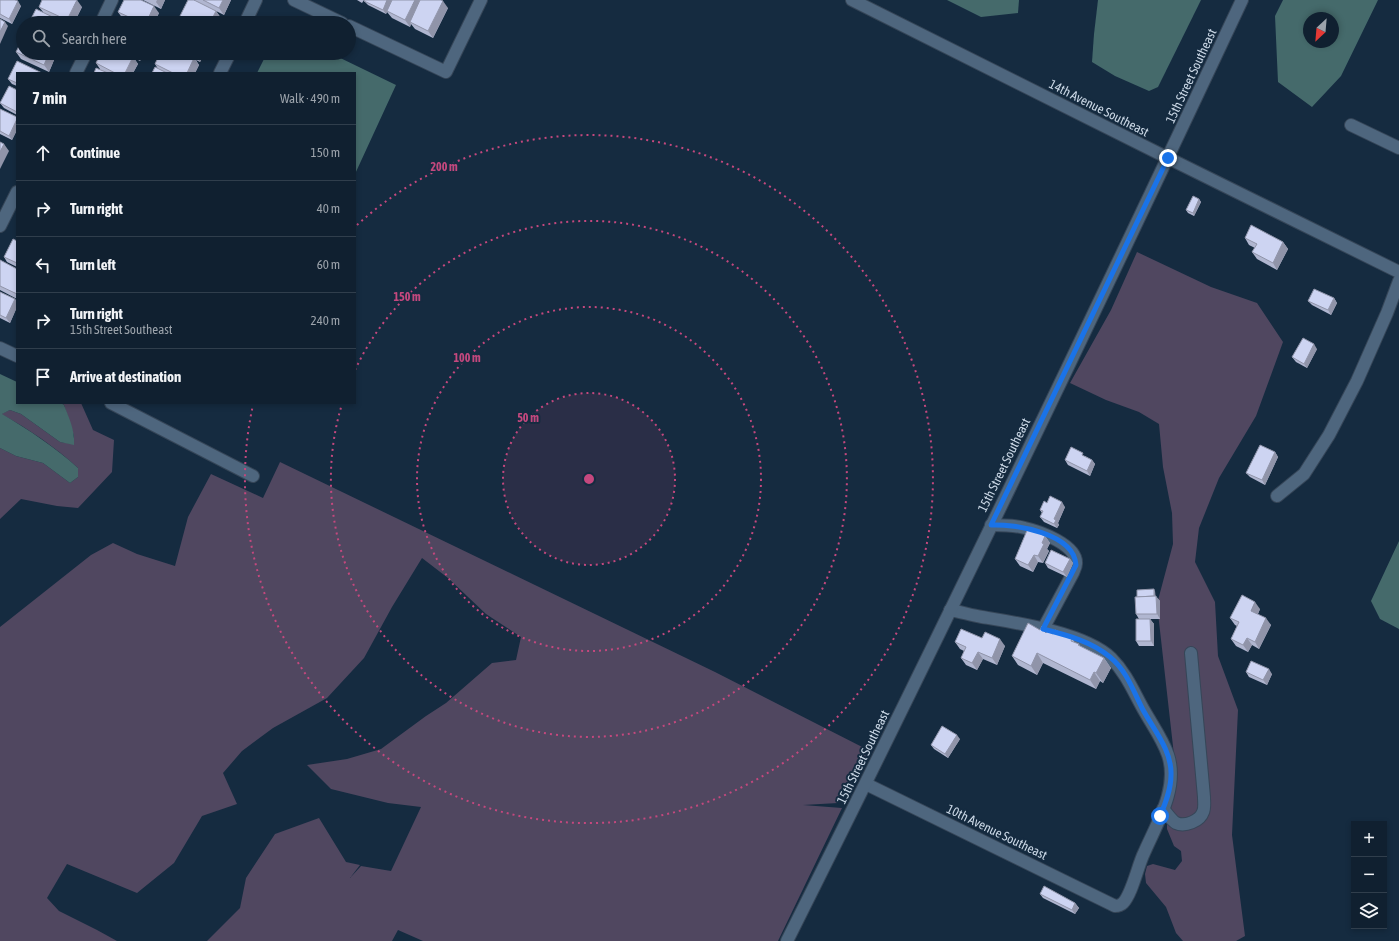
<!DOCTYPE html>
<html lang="en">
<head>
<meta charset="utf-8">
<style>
  :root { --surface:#102030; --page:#1e2d3c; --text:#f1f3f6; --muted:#9ca3ab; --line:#303e4c }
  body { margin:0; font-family:"Asap Condensed",sans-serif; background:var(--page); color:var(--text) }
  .controls { position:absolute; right:12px; bottom:12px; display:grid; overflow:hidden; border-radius:0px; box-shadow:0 2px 6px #0003 }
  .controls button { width:36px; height:36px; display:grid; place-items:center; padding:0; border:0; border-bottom:1px solid var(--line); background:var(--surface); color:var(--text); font:20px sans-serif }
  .compass { position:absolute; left:1303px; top:12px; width:36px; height:36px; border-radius:50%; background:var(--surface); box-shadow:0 2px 6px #0003; rotate:206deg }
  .stop { position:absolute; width:12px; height:12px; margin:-9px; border:3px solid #1a73e8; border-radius:50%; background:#fff }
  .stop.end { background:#1a73e8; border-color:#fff; box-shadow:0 1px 4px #0008 }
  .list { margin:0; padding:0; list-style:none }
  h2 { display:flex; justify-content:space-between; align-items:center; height:52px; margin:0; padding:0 16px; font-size:17px }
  h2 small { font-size:13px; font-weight:400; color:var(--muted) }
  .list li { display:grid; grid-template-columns:26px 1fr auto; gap:12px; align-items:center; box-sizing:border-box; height:56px; padding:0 16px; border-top:1px solid var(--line) }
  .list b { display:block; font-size:15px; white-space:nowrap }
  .list p { margin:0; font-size:13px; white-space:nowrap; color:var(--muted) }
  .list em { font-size:13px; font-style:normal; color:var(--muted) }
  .icon { flex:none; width:22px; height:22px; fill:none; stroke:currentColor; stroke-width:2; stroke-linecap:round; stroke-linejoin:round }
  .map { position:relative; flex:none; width:1399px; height:941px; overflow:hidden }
  .search { position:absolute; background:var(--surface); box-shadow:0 2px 6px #0003; left:16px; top:16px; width:340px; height:44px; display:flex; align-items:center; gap:10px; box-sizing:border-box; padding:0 14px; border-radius:22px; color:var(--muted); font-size:15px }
  .panel { position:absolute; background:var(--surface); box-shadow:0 2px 6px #0003; left:16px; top:72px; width:340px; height:332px; border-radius:0px }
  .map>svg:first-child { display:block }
  .green { fill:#504760 }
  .water { fill:#456a6b; fill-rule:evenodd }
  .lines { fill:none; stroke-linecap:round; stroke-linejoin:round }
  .minor-casing { stroke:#364658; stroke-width:14 }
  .minor { stroke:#4e667e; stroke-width:12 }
  .wall { fill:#b0b6d0 }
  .shaded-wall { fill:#9094a9 }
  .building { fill:#cdd4f2; stroke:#9094a9 }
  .route { stroke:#1a73e8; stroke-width:5 }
  .ring { fill:none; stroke:#c4487e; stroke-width:2; stroke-dasharray:2 4 }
  .labels { text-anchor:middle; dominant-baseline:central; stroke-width:4; stroke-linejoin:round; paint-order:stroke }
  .street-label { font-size:13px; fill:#cbd8e6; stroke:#152b40 }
  .centre { fill:#c4487e; stroke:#152b40; stroke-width:2 }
  .ring-label { font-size:12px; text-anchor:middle; font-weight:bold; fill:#c4487e; stroke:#152b40; stroke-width:4; stroke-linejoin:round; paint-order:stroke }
</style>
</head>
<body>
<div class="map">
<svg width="1399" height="941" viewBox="0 0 1399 941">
  <rect width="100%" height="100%" fill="#152b40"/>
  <!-- green -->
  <g class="green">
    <polygon points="1137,252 1211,287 1257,303 1283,342 1256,416 1219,478 1199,528 1195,562 1215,602 1218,656 1238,710 1232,835 1245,936 1236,941 1183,941 1176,933 1166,907 1146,883 1145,874 1147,866 1153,864 1175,870 1182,861 1181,851 1174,846 1167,829 1167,806 1176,773 1157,604 1173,544 1172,513 1163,467 1159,424 1139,412 1106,400 1070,383 1111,310"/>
    <path d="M61,403h20l12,27 21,10 -2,32 -34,36 -21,-2 -36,-7 -21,20v-71l16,8 27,7 27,20 8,-6v-9c-23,-21 -49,-39 -77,-54l9,-4 11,4 39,28 14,2v-8l-10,-31z"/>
    <polygon points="280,462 715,672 872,752 838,803 803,805 842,808 778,941 423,941 398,930 392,941 207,941 240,908 246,878 275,834 319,818 346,862 360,865 350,878 361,866 391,871 421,807 388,803 331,789 307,765 347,759 381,749 426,716 446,703 492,663 516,660 521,637 486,614 448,578 422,558 392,607 364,658 327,698 273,728 242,751 223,773 237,804 202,816 174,863 137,893 67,864 47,898 59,911 97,930 117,941 0,941 0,627 91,555 113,543 137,554 175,566 188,517 211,474 263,498"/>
  </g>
  <!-- water -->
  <g class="water">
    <polygon points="947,0 1019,0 1018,13 981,17"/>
    <polygon points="1098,0 1201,0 1158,87 1149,91 1115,76 1092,62 1094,34"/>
    <path d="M1283,0h95l-37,76 -29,31 -34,-25 -3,-66zM1309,18h24v24h-24z"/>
    <polygon points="267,53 330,53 396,85 355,174 355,73 257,73"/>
    <path d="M0,374l17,8v21h44l3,2c5,13 11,25 10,40l-14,-3 -39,-28 -11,-4 -8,4c27,16 53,33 76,54v9l-8,6 -27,-20 -27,-7 -16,-8z"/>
    <polygon points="1399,541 1399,629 1380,619 1371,601"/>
  </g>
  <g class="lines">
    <!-- minor casing -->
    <g class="minor-casing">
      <g id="minor">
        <polyline points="294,0 342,23"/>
        <polyline points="852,0 1168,158 1399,272"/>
        <polyline points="101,23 112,0"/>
        <polyline points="245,23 256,0"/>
        <polyline points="349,26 446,72 481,0"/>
        <polyline points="76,73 86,53"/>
        <polyline points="220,73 230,53"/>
        <polyline points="1351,125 1399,148"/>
        <polyline points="0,226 17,192"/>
        <polyline points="0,348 17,356"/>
        <polyline points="111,403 253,476"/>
        <polyline points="1277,496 1304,474 1329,435 1357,381 1387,313 1399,281"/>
        <path d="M991,525c11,0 23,0 34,3 14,3 53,17 51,36 0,3 -2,6 -3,9l-30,56"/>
        <path d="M866,784l249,122c3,0 6,-1 8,-3 9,-9 15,-38 21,-50 13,-30 35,-65 24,-98 -5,-15 -15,-29 -23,-43 -11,-19 -18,-38 -34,-54 -26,-25 -93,-35 -129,-41 -11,-2 -21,-5 -32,-7"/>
        <path d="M1163,809c4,4 8,11 13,14 9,4 24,-2 27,-11 2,-4 1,-10 1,-15l-13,-144"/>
        <path d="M787,941c156,-311 307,-626 455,-941"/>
      </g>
    </g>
    <!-- minor -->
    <use href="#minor" class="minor"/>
  </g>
  <!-- wall -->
  <g class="wall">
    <polygon points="0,0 21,6 12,24 0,18"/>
    <polygon points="143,0 165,0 161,9"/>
    <polygon points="195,0 231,0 224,15 216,11 221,18 219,23 185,23 180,16 195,1"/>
    <polygon points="357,0 364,0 362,3"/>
    <polygon points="364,1 448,8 433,38 415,29 411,24 410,27 392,18 387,12 386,14 368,5"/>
    <polygon points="39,7 82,7 74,23 29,23 43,12"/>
    <polygon points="118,12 159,13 154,23 132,23 123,19"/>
    <polygon points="16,52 57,53 49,72 21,59"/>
    <polygon points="101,53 144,53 140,61 134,58 138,64 133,73 94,73 100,69 96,63"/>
    <polygon points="160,53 205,53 200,62 196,60 199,65 195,73 152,73 158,69 155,64"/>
    <polygon points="17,73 17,86 12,84 8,79"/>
    <polygon points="17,90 17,115 4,108 0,103"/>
    <polygon points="0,109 17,117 17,130 12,140 0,134"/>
    <polygon points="1199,199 1201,202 1194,216 1188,213 1186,210"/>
    <polygon points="1245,238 1283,242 1288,249 1277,270 1257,259 1252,252 1255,248 1249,245"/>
    <polygon points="17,241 17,267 7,262 4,257"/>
    <polygon points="0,260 17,269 17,299 0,290"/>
    <polygon points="0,292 15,299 17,302 17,307 10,323 0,318"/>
    <polygon points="1334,298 1337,303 1331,315 1312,305 1308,301"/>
    <polygon points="1317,349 1307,368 1296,362 1292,357"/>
    <polygon points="1275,452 1278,457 1265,485 1250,477 1246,473"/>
    <polygon points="1085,456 1092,460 1095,464 1090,476 1068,465 1065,460"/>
    <polygon points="1047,503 1065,507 1058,523 1059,525 1057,528 1044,522 1040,517 1042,513 1040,510"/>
    <polygon points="1045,536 1050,543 1047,549 1049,551 1043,563 1038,562 1033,572 1020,566 1015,559"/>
    <polygon points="1070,559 1073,563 1067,577 1048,568 1045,563"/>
    <polygon points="1155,591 1155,596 1160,601 1160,619 1139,619 1136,614 1137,597"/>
    <polygon points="1260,609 1258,614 1271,625 1259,649 1252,645 1248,652 1236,646 1231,639 1237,626 1235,625 1230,618"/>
    <polygon points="1150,619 1154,624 1154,646 1139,646 1136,641"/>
    <polygon points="1046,628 1049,632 1053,634 1072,638 1075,643 1079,644 1080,646 1104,658 1111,668 1103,683 1100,681 1096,689 1043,663 1037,675 1018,665 1012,656 1040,630"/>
    <polygon points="982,638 1005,646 997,665 983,659 977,670 966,665 961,658 964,651 960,649 955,642"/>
    <polygon points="1246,672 1272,674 1267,685 1249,677"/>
    <polygon points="960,739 948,758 934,749 931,745"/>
    <polygon points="1040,894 1075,903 1079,908 1075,914 1043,898"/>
  </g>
  <!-- shaded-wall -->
  <g class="shaded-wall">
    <polygon points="77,0 82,7 74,23 68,23 67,20"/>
    <polygon points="157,0 165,0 161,9 156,2"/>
    <polygon points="223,0 231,0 224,15 219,8"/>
    <polygon points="387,0 393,0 386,14 383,10"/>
    <polygon points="415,0 423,0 410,22 411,24 410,27 405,20"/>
    <polygon points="18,1 21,6 12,24 9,19"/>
    <polygon points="443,1 448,8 433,38 428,31"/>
    <polygon points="154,6 159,13 154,23 146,23"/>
    <polygon points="216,11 221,18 219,23 210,23"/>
    <polygon points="5,22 8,26 0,44 0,32"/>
    <polygon points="49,53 57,53 49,72 44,65"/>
    <polygon points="136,53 144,53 140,61 136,54"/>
    <polygon points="196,53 205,53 200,62 195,55"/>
    <polygon points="133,57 138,64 133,73 125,73"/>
    <polygon points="194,58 199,65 195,73 187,73"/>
    <polygon points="17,119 17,130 12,140 9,136"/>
    <polygon points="4,144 9,151 0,169 0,152"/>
    <polygon points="1199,199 1201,202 1194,216 1193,213"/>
    <polygon points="1283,242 1288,249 1277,270 1273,263"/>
    <polygon points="1334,298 1337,303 1331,315 1328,310"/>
    <polygon points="15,299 17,302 17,307 10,323 6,318"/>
    <polygon points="1314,344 1317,349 1307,368 1304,364"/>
    <polygon points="1275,452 1278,457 1265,485 1262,480"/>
    <polygon points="1092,460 1095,464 1090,476 1087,471"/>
    <polygon points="1062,502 1065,507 1058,523 1059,525 1057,528 1054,524 1054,519"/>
    <polygon points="1045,536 1050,543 1047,549 1049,551 1043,563 1038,556 1042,543"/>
    <polygon points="1034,555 1038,562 1033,572 1028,565"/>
    <polygon points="1070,559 1073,563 1067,577 1063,572"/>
    <polygon points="1154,589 1155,591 1156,600 1154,597"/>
    <polygon points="1156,596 1160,601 1160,619 1157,614"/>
    <polygon points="1255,602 1260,609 1256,618 1251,611"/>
    <polygon points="1266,618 1271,625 1259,649 1255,642"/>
    <polygon points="1150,619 1154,624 1154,646 1151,641"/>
    <polygon points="1046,628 1052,637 1044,631"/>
    <polygon points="1247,638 1252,645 1248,652 1243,645"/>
    <polygon points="1000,639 1005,646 997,665 992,658"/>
    <polygon points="978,652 983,659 977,670 972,663"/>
    <polygon points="1037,653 1043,663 1037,675 1031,666"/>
    <polygon points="1104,658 1111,668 1103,683 1096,673"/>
    <polygon points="1269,669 1272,674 1267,685 1263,680"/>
    <polygon points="1094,672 1100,681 1096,689 1090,680"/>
    <polygon points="957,735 960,739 948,758 945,754"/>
    <polygon points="1075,903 1079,908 1075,914 1072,910"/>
  </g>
  <!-- building -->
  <g class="building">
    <polygon points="0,0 15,0 18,1 9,19 0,14"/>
    <polygon points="42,0 77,0 67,20 39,7"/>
    <polygon points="124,0 141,0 154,6 146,23 142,23 118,12"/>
    <polygon points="188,0 194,0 216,11 210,23 194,23 180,16"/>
    <polygon points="203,0 223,0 219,8"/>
    <polygon points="365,0 387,0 383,10 364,1"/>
    <polygon points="392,0 415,0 405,20 387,11"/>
    <polygon points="420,0 441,0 443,1 428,31 410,22"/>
    <polygon points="36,9 65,23 29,23"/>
    <polygon points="0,19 5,22 0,32"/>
    <polygon points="117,19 124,23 115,23"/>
    <polygon points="176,20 182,23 175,23"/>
    <polygon points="23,38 23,53 49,53 44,65 16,52"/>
    <polygon points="101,53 126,53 133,57 125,73 115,73 96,63"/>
    <polygon points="160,53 184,53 194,58 187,73 173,73 155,64"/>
    <polygon points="191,53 196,53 195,55"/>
    <polygon points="17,61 42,73 17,73 17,83 8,79"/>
    <polygon points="155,67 167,73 152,73"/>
    <polygon points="96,68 108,73 94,73"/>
    <polygon points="9,86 17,90 17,112 0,103"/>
    <polygon points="0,109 17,117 17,119 9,136 0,131"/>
    <polygon points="0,142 4,144 0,152"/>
    <polygon points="1193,196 1199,199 1193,213 1186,210"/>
    <polygon points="1251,225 1283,242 1273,263 1252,252 1257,244 1245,238"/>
    <polygon points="13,239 17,241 17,263 4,257"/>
    <polygon points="0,260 17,269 17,294 0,286"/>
    <polygon points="1314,289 1334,298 1328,310 1308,301"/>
    <polygon points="0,292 15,299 6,318 0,315"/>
    <polygon points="1303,338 1314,344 1304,364 1292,357"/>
    <polygon points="1260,445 1275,452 1262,480 1246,473"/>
    <polygon points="1071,447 1083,453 1082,455 1092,460 1087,471 1065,460"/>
    <polygon points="1050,496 1062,502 1054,519 1056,520 1054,524 1040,517 1043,511 1040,510 1044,501 1047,503"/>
    <polygon points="1028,528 1045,536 1042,543 1044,544 1038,556 1034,555 1028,565 1015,559"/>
    <polygon points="1051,550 1070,559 1063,572 1045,563"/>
    <polygon points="1154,589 1154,596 1137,597 1137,590"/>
    <polygon points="1242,595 1255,602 1251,611 1266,618 1255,642 1247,638 1243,645 1231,639 1239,622 1230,618"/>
    <polygon points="1156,596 1157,614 1136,614 1135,597"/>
    <polygon points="1136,619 1150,619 1151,641 1136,641"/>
    <polygon points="1028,623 1040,630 1042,626 1046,628 1044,631 1046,633 1047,631 1053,634 1055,630 1072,638 1071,641 1079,644 1078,645 1104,658 1096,673 1094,672 1090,680 1037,653 1031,666 1012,656"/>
    <polygon points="961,629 982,638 985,632 1000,639 992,658 978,652 972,663 961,658 966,647 955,642"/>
    <polygon points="1251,661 1269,669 1263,680 1246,672"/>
    <polygon points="942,726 957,735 945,754 931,745"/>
    <polygon points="1044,886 1075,903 1072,910 1040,894"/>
  </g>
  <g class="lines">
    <!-- route -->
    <path class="route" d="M1160,816c6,-14 11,-27 11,-41 1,-25 -18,-46 -29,-67 -9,-18 -16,-38 -32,-51 -19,-16 -44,-22 -67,-28l33,-64c-2,-32 -61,-41 -85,-40l177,-367"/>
  </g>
  <!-- distance rings -->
  <circle cx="589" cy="479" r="86" fill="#c4487e" fill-opacity=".12"/>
  <g class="ring">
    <circle cx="589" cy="479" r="86"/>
    <circle cx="589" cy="479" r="172"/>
    <path d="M355 370A258 258 0 1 1 342 404"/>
    <path d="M357 225A344 344 0 1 1 253 405"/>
  </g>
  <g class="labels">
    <!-- street labels -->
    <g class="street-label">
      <text transform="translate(1191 76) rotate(-65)">15th Street Southeast</text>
      <text transform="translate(1099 108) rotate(27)">14th Avenue Southeast</text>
      <text transform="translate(1004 465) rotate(-64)">15th Street Southeast</text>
      <text transform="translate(863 757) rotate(-64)">15th Street Southeast</text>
      <text transform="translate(997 832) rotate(26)">10th Avenue Southeast</text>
    </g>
  </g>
  <circle cx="589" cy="479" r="6" class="centre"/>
  <g class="ring-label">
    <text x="444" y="171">200 m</text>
    <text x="407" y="301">150 m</text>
    <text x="467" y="362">100 m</text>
    <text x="528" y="422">50 m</text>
  </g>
</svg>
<div class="controls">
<button>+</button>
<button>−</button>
<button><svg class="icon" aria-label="layers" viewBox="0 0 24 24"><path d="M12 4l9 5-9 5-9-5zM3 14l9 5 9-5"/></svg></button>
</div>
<svg class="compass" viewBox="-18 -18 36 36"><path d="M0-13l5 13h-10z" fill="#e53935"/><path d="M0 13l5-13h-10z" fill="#9ca3ab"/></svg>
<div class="stop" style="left:1160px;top:816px"></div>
<div class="stop end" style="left:1168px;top:158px"></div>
<div class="search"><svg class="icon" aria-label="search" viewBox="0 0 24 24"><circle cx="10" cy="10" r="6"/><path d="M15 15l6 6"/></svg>Search here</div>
<section class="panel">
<h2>7 min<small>Walk · 490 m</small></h2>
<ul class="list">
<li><svg class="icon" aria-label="ahead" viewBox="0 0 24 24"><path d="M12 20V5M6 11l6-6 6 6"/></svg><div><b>Continue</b></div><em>150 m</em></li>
<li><svg class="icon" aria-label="right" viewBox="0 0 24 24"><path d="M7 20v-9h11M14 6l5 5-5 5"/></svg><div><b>Turn right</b></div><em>40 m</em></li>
<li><svg class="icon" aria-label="left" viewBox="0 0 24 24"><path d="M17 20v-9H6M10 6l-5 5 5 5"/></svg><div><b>Turn left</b></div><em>60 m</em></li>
<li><svg class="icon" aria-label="right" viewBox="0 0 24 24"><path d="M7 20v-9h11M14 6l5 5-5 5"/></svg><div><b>Turn right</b><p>15th Street Southeast</p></div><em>240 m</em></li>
<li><svg class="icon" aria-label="arrive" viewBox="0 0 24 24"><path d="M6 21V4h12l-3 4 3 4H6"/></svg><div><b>Arrive at destination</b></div></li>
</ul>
</section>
</div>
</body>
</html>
